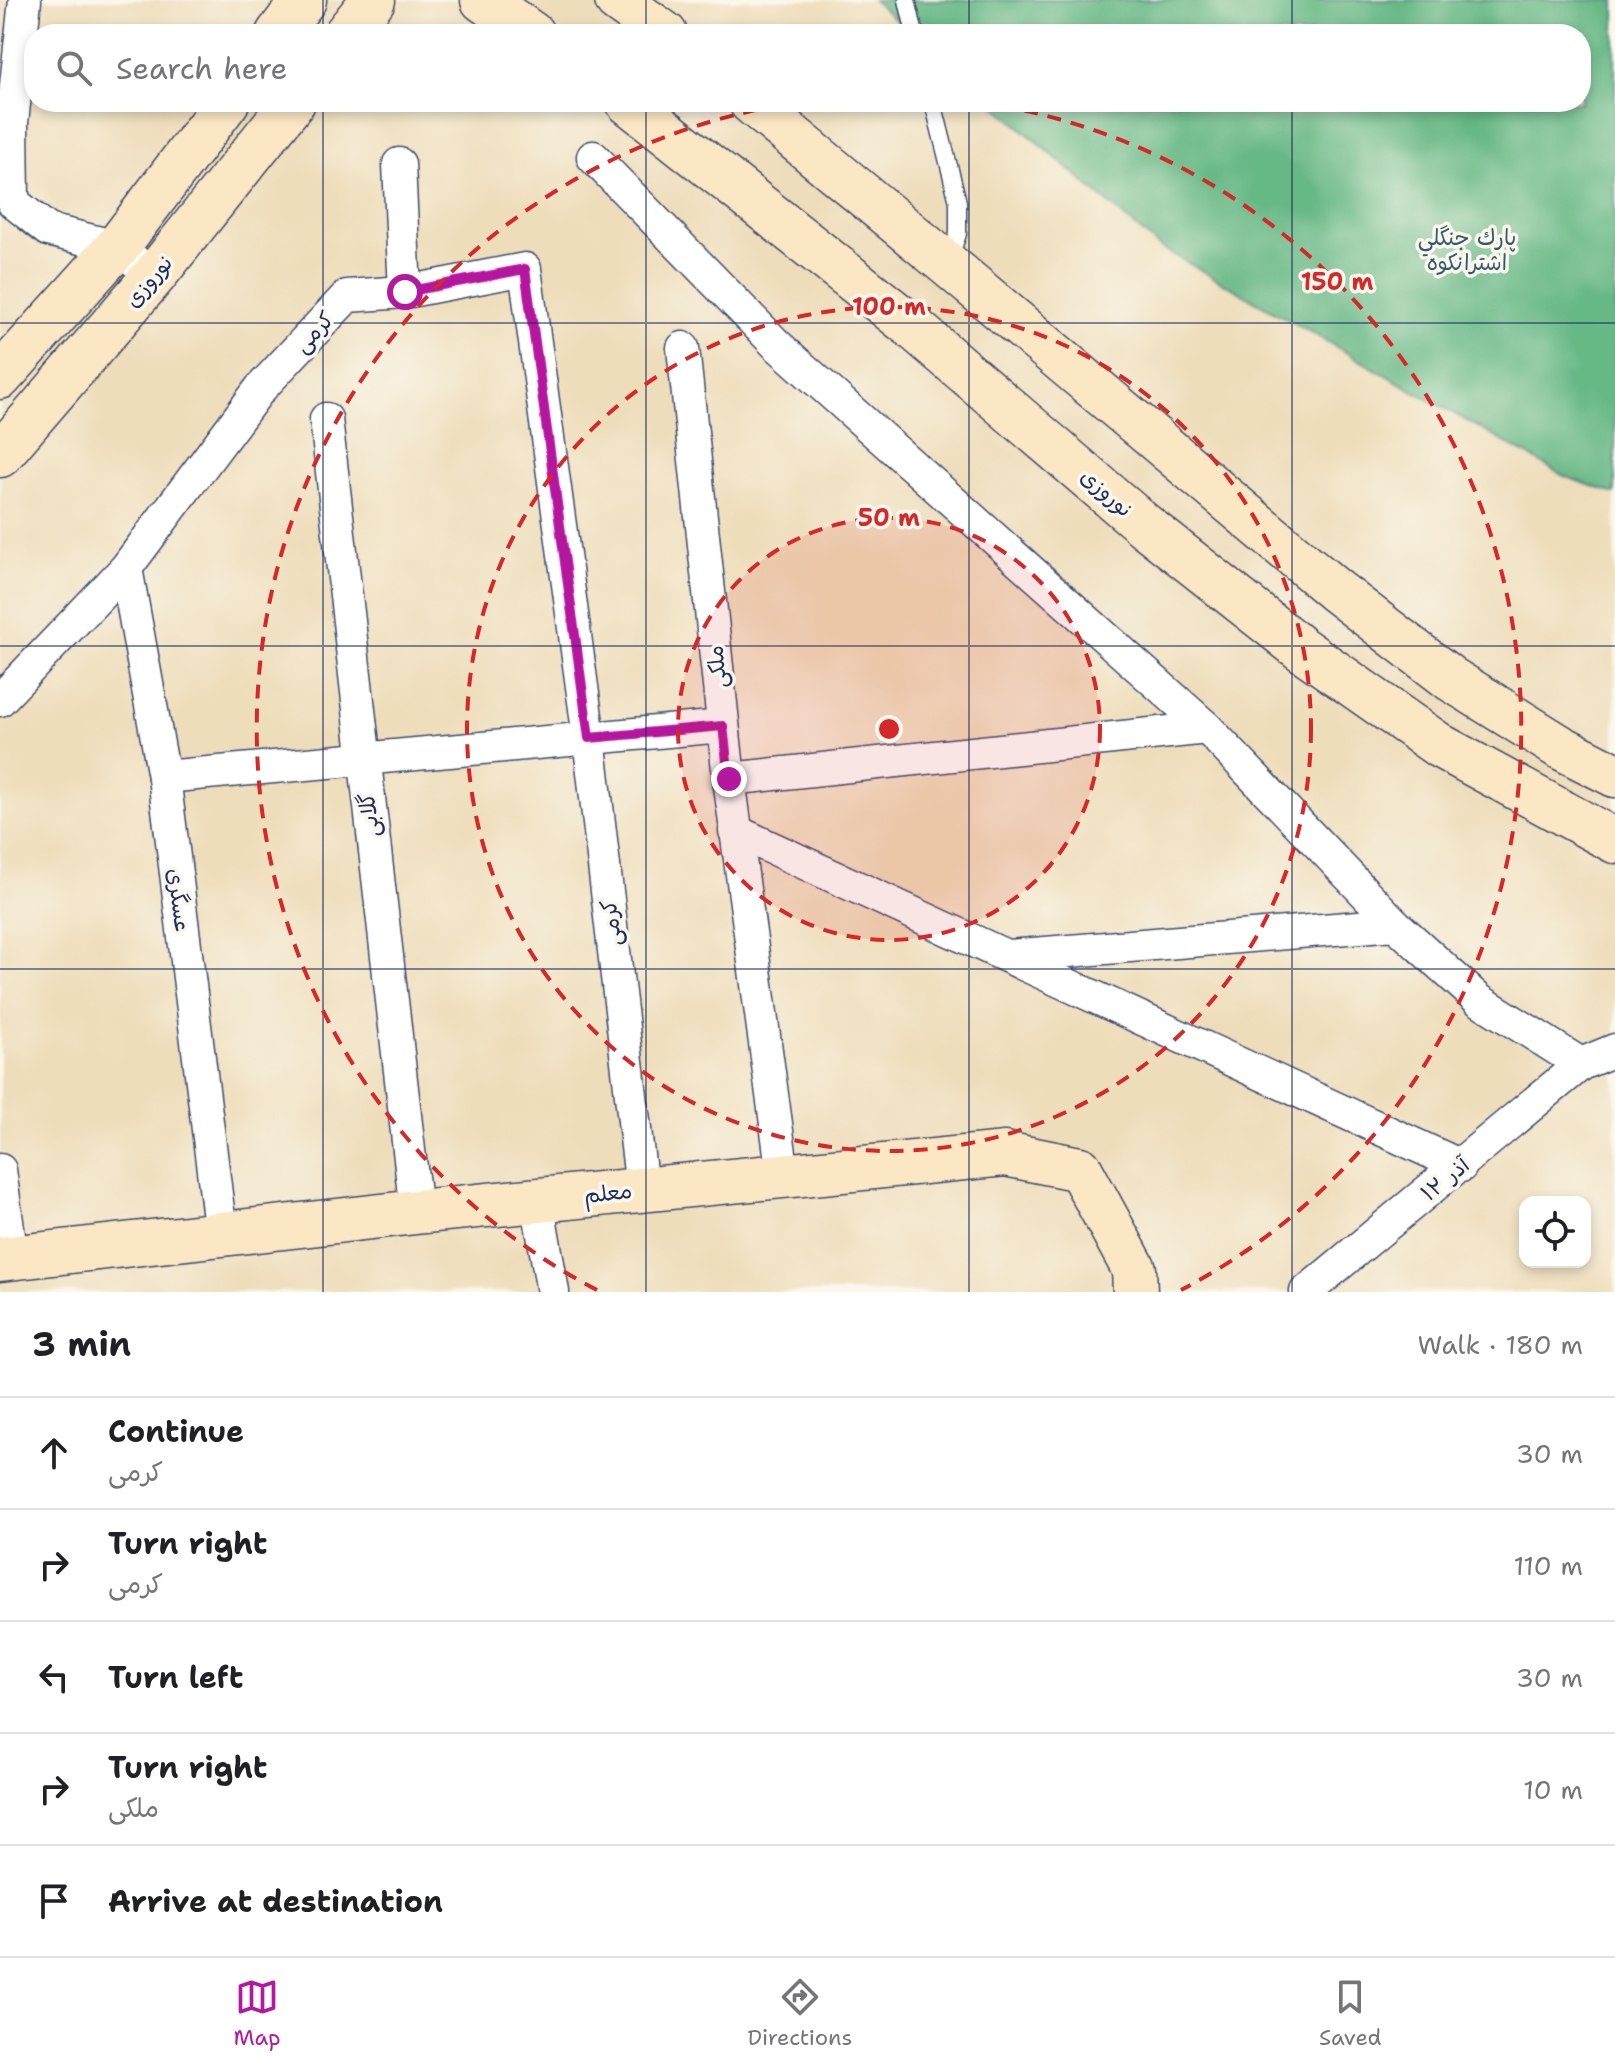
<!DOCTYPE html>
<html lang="en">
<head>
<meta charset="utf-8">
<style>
  :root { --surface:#fff; --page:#f6f6f6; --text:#202124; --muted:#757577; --line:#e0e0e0; --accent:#b5179e }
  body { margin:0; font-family:"Shantell Sans","Playpen Sans Arabic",sans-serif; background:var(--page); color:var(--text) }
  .controls { position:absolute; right:24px; bottom:24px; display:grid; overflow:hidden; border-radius:16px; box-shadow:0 4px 12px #0003 }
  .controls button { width:72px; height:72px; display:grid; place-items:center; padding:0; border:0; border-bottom:2px solid var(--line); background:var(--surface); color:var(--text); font:40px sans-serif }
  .stop { position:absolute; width:24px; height:24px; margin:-18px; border:6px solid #b5179e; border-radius:50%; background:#fff }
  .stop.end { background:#b5179e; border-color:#fff; box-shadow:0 2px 8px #0008 }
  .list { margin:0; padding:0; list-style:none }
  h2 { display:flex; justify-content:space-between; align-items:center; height:104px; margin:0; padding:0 32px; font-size:34px }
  h2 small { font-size:26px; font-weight:400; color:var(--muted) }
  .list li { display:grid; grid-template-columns:52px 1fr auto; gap:24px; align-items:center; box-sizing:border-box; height:112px; padding:0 32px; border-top:2px solid var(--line) }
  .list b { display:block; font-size:30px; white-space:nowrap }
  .list p { margin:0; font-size:26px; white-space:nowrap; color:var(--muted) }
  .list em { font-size:26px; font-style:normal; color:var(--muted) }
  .icon { flex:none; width:44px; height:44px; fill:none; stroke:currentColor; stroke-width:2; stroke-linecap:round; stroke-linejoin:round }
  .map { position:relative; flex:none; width:1615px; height:1292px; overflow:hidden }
  .search { position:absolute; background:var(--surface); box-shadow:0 4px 12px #0003; left:24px; right:24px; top:24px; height:88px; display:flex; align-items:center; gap:20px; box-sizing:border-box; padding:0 28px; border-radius:32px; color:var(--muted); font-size:30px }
  .sheet { height:664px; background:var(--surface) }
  nav { display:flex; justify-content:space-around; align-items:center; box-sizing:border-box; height:112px; border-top:2px solid var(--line); background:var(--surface); font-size:22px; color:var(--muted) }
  nav a { display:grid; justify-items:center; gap:4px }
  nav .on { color:var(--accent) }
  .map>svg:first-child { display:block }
  .forest { fill:#66b885; stroke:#407472; stroke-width:2 }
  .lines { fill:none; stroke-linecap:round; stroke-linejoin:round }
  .lane-casing { stroke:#3b496c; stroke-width:19 }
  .street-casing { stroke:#3b496c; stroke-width:35 }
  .secondary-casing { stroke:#3b496c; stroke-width:47 }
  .lane { stroke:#fff; stroke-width:16 }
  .street { stroke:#fff; stroke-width:32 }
  .secondary { stroke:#fbe7c3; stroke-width:44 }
  .route { stroke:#b5179e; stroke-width:10 }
  .grid { fill:none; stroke:#1b2f5e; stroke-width:2; stroke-opacity:0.55 }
  .ring { fill:none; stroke:#d62828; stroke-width:4; stroke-dasharray:14 10 }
  .labels { text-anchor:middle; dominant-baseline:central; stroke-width:7; stroke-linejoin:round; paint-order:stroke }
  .park-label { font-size:22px; fill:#34596e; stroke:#fbf7ec }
  .street-label { font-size:22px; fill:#1b2f5e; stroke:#fbf7ec }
  .centre { fill:#d62828; stroke:#fbf7ec; stroke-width:4 }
  .ring-label { font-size:24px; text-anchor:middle; font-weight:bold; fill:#d62828; stroke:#fbf7ec; stroke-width:7; stroke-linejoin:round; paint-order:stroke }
</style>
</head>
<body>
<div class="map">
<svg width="1615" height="1292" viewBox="0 0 1615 1292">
  <rect width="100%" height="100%" fill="#fbf7ec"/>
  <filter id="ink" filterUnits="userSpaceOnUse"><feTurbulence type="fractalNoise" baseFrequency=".0125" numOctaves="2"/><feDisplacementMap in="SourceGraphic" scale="16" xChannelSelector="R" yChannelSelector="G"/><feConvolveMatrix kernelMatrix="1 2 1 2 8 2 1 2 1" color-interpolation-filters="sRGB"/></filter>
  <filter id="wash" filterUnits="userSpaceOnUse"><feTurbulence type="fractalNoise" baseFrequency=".006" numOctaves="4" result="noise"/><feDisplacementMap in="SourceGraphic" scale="32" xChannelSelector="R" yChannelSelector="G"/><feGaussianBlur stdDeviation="1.8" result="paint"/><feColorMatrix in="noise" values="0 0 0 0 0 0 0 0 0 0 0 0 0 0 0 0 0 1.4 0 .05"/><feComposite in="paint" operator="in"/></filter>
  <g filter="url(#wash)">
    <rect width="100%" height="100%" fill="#eeddba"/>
    <!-- forest -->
    <polygon class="forest" points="873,0 1615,0 1615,494 1566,477 1158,246 991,102 1581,102 1581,34 912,34"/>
  </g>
  <g filter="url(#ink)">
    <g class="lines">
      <!-- lane casing -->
      <g class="lane-casing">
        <g id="lane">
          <polyline points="907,0 915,34"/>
          <polyline points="933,102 958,202 958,234 948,262"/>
        </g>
      </g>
      <!-- street casing -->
      <g class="street-casing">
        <g id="street">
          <polyline points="25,0 12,123 13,202 48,230 117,247 154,276"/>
          <polyline points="593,157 776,344 1207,728 1395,924 1479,1000 1581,1064"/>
          <polyline points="399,164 405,292"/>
          <polyline points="683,348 729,779 783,1175"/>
          <polyline points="326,419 416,1212"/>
          <polyline points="126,568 164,777 221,1234"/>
          <polyline points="0,700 126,568 260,389 347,296 405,292 525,269 589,738 642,1189"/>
          <polyline points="164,777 723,726"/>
          <polyline points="729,779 1207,728"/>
          <polyline points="735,831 1461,1166"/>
          <polyline points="1009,956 1395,924"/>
          <polyline points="0,1170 12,1258"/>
          <polyline points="537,1200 553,1292"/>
          <polyline points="1306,1292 1581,1064 1615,1050"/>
        </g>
      </g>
      <!-- secondary casing -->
      <g class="secondary-casing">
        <g id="secondary">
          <polyline points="483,0 532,34"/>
          <polyline points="617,0 665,34"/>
          <polyline points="278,34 304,0"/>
          <polyline points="346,34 373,0"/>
          <polyline points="628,102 909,324 1144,525 1300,648 1440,746 1615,841"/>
          <polyline points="751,102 947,264 1335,590 1451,679 1560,747 1615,775"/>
          <polyline points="0,377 117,247 227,102"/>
          <polyline points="0,455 154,276 293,102"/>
          <polyline points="0,1259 416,1212 1005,1154 1080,1169 1134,1269 1135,1292"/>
        </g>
      </g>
      <!-- lane -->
      <use href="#lane" class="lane"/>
      <!-- street -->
      <use href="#street" class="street"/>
      <!-- secondary -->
      <use href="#secondary" class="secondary"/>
    </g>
  </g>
  <g class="lines" filter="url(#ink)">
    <!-- route -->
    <polyline class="route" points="405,292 525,269 589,738 723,726 729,779"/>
  </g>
  <!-- grid -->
  <path class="grid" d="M323,0v34M646,0v34M969,0v34M1292,0v34M323,102v1190M646,102v1190M969,102v1190M1292,102v1190M0,323h1615M0,646h1615M0,969h1615"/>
  <!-- distance rings -->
  <circle cx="889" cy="729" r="211" fill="#d62828" fill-opacity=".12"/>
  <g class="ring">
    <circle cx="889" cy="729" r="211"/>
    <circle cx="889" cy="729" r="422"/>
    <path d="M597 1290A633 633 0 0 1 801 102M977 102A633 633 0 0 1 1181 1290"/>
  </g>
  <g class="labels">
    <!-- park labels -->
    <g class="park-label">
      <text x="1467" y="237">پارك جنگلي<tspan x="1467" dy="25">اشترانكوه</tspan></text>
    </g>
    <!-- street labels -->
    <g class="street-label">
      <text transform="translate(149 281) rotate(-50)">نوروزی</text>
      <text transform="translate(314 332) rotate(-47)">کرمی</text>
      <text transform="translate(1107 493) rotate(41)">نوروزی</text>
      <text transform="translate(717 667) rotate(-96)">ملکی</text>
      <text transform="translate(369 815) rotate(-97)">گلابی</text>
      <text transform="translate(179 900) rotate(83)">عسگری</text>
      <text transform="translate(611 923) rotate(-97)">کرمی</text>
      <text transform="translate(1445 1179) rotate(-39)">۱۲ آذر</text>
      <text transform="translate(608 1193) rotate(-6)">معلم</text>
    </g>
  </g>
  <circle cx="889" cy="729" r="12" class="centre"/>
  <g class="ring-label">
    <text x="1337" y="290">150 m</text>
    <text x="889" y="315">100 m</text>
    <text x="889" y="526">50 m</text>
  </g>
</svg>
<div class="controls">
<button><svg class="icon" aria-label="locate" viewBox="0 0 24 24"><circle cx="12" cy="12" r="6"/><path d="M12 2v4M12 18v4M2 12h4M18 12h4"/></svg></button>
</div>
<div class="stop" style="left:405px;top:292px"></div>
<div class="stop end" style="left:729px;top:779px"></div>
<div class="search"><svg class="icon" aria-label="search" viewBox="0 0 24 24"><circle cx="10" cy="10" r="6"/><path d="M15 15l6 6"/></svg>Search here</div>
</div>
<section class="sheet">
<h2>3 min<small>Walk · 180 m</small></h2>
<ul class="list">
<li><svg class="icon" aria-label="ahead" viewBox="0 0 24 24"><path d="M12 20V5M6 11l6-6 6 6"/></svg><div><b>Continue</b><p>کرمی</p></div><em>30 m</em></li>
<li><svg class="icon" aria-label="right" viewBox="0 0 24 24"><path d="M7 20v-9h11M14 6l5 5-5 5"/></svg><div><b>Turn right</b><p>کرمی</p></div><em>110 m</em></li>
<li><svg class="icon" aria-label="left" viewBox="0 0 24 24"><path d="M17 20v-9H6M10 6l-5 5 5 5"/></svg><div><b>Turn left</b></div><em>30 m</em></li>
<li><svg class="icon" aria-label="right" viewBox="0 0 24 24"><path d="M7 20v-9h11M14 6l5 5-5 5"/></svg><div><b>Turn right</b><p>ملکی</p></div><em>10 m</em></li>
<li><svg class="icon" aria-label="arrive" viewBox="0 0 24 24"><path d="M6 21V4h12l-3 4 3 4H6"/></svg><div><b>Arrive at destination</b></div></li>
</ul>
</section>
<nav>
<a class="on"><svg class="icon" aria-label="map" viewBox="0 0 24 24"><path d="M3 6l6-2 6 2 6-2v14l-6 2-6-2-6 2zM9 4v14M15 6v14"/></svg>Map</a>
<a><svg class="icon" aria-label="directions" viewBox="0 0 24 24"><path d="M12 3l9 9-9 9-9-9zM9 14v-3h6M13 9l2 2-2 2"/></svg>Directions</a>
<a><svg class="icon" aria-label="saved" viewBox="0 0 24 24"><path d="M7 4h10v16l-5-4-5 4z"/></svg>Saved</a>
</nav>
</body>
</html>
